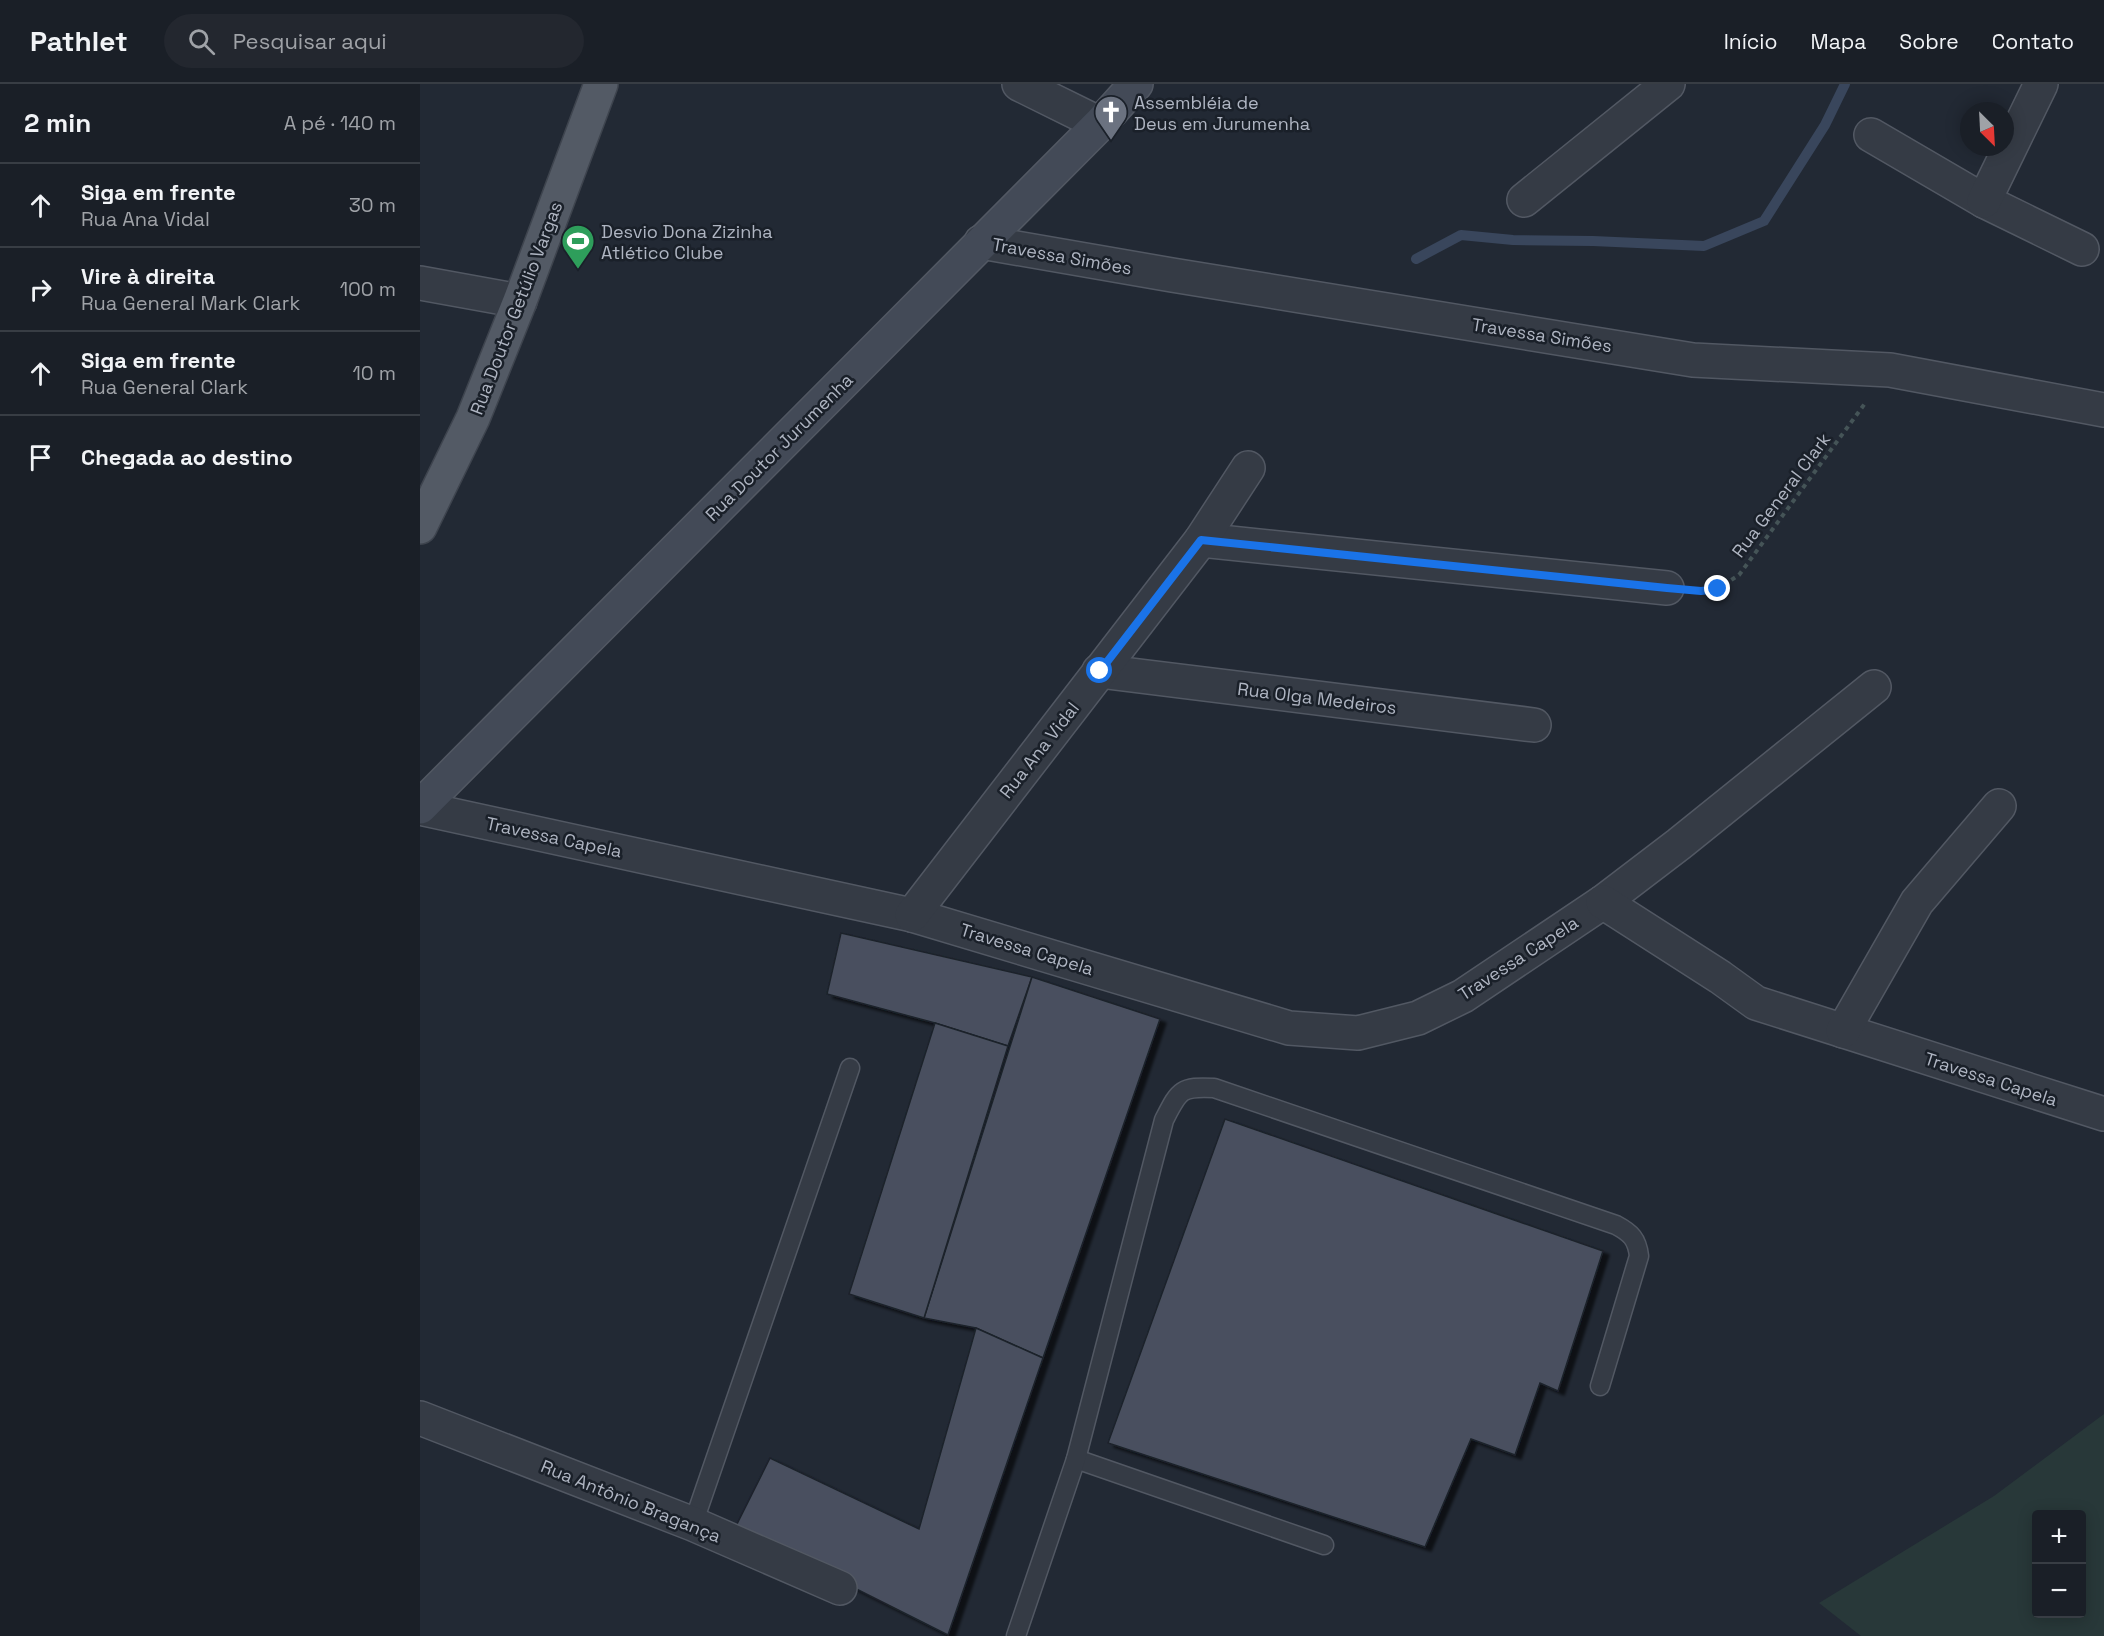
<!DOCTYPE html>
<html lang="pt">
<head>
<meta charset="utf-8">
<style>
  :root { --surface:#1a1f27; --page:#23272f; --text:#f1f3f6; --muted:#9fa2a7; --line:#383d44 }
  body { margin:0; font-family:"Space Grotesk",sans-serif; background:var(--page); color:var(--text) }
  .controls { position:absolute; right:18px; bottom:18px; display:grid; overflow:hidden; border-radius:6px; box-shadow:0 3px 15px #0003 }
  .controls button { width:54px; height:54px; display:grid; place-items:center; padding:0; border:0; border-bottom:2px solid var(--line); background:var(--surface); color:var(--text); font:30px sans-serif }
  .compass { position:absolute; left:1540px; top:18px; width:54px; height:54px; border-radius:50%; background:var(--surface); box-shadow:0 3px 15px #0003; rotate:156deg }
  .stop { position:absolute; width:18px; height:18px; margin:-14px; border:4px solid #1a73e8; border-radius:50%; background:#fff }
  .stop.end { background:#1a73e8; border-color:#fff; box-shadow:0 2px 6px #0008 }
  .list { margin:0; padding:0; list-style:none }
  h2 { display:flex; justify-content:space-between; align-items:center; height:78px; margin:0; padding:0 24px; font-size:26px }
  h2 small { font-size:20px; font-weight:400; color:var(--muted) }
  .list li { display:grid; grid-template-columns:39px 1fr auto; gap:18px; align-items:center; box-sizing:border-box; height:84px; padding:0 24px; border-top:2px solid var(--line) }
  .list b { display:block; font-size:22px; white-space:nowrap }
  .list p { margin:0; font-size:20px; white-space:nowrap; color:var(--muted) }
  .list em { font-size:20px; font-style:normal; color:var(--muted) }
  .icon { flex:none; width:33px; height:33px; fill:none; stroke:currentColor; stroke-width:2; stroke-linecap:round; stroke-linejoin:round }
  .map { position:relative; flex:none; width:1684px; height:1552px; overflow:hidden }
  header { display:flex; align-items:center; gap:36px; box-sizing:border-box; height:84px; padding:0 30px; background:var(--surface); border-bottom:2px solid var(--line) }
  header strong { font-size:28px }
  nav { display:flex; gap:33px; margin-inline-start:auto; font-size:21px }
  .search { width:420px; height:54px; background:var(--page); display:flex; align-items:center; gap:15px; box-sizing:border-box; padding:0 21px; border-radius:33px; color:var(--muted); font-size:22px }
  main { display:flex }
  aside { flex:1; background:var(--surface) }
  .map>svg:first-child { display:block }
  .green { fill:#283839; fill-rule:evenodd }
  .lines { fill:none; stroke-linecap:round; stroke-linejoin:round }
  .stream { stroke:#39465c; stroke-width:10 }
  .building { fill:#48505e; stroke:#1c222b; stroke-width:1.5; filter:url(#shadow) }
  .lane-casing { stroke:#525863; stroke-width:21 }
  .street-casing { stroke:#525863; stroke-width:36 }
  .secondary-casing { stroke:#525863; stroke-width:36 }
  .primary-casing { stroke:#3e444e; stroke-width:36 }
  .path { stroke:#455457; stroke-width:4; stroke-dasharray:4.5 4.5; stroke-linecap:butt }
  .lane { stroke:#353b45; stroke-width:18 }
  .street { stroke:#353b45; stroke-width:33 }
  .secondary { stroke:#434a57; stroke-width:33 }
  .primary { stroke:#535a65; stroke-width:33 }
  .route { stroke:#1a73e8; stroke-width:8 }
  .labels { text-anchor:middle; dominant-baseline:central; stroke-width:5; stroke-linejoin:round; paint-order:stroke }
  .poi-label { font-size:18px; fill:#afb5c2; stroke:#1a2029; text-anchor:start }
  .street-label { font-size:18px; fill:#afb5c2; stroke:#1a2029 }
</style>
</head>
<body>
<header>
<strong>Pathlet</strong>
<div class="search"><svg class="icon" aria-label="search" viewBox="0 0 24 24"><circle cx="10" cy="10" r="6"/><path d="M15 15l6 6"/></svg>Pesquisar aqui</div>
<nav><a>Início</a><a>Mapa</a><a>Sobre</a><a>Contato</a></nav>
</header>
<main>
<aside>
<h2>2 min<small>A pé · 140 m</small></h2>
<ul class="list">
<li><svg class="icon" aria-label="ahead" viewBox="0 0 24 24"><path d="M12 20V5M6 11l6-6 6 6"/></svg><div><b>Siga em frente</b><p>Rua Ana Vidal</p></div><em>30 m</em></li>
<li><svg class="icon" aria-label="right" viewBox="0 0 24 24"><path d="M7 20v-9h11M14 6l5 5-5 5"/></svg><div><b>Vire à direita</b><p>Rua General Mark Clark</p></div><em>100 m</em></li>
<li><svg class="icon" aria-label="ahead" viewBox="0 0 24 24"><path d="M12 20V5M6 11l6-6 6 6"/></svg><div><b>Siga em frente</b><p>Rua General Clark</p></div><em>10 m</em></li>
<li><svg class="icon" aria-label="arrive" viewBox="0 0 24 24"><path d="M6 21V4h12l-3 4 3 4H6"/></svg><div><b>Chegada ao destino</b></div></li>
</ul>
</aside>
<div class="map">
<svg width="1684" height="1552" viewBox="0 0 1684 1552">
  <defs>
    <filter id="shadow"><feDropShadow dx="6" dy="4" stdDeviation="1.5" flood-color="#0009"/></filter>
  </defs>
  <rect width="100%" height="100%" fill="#222934"/>
  <!-- green -->
  <path class="green" d="M1684,1330v222h-243l-42,-33 175,-107zM1616,1430h46v100h-46z"/>
  <g class="lines">
    <!-- stream -->
    <polyline class="stream" points="996,175 1041,151 1093,156 1173,157 1284,162 1344,137 1405,41 1425,0"/>
  </g>
  <!-- building -->
  <g class="building">
    <polygon points="421,849 612,893 588,962 515,939 407,910"/>
    <polygon points="612,893 740,935 623,1274 556,1244 504,1234"/>
    <polygon points="515,939 588,962 504,1234 429,1210"/>
    <polygon points="805,1035 1183,1167 1138,1307 1120,1299 1095,1371 1051,1355 1005,1463 688,1359"/>
    <polygon points="556,1244 623,1274 528,1551 315,1444 350,1374 499,1445"/>
  </g>
  <g class="lines">
    <!-- lane casing -->
    <g class="lane-casing">
      <g id="lane">
        <polyline points="656,1375 904,1461"/>
        <polyline points="273,1440 430,984"/>
        <path d="M596,1552l60,-177 88,-339c15,-29 16,-34 50,-32l402,137c15,8 21,14 23,31l-39,130"/>
      </g>
    </g>
    <!-- street casing -->
    <g class="street-casing">
      <g id="street">
        <polyline points="599,0 680,40"/>
        <polyline points="1451,51 1564,117 1662,165"/>
        <polyline points="1104,116 1248,0"/>
        <polyline points="1564,117 1621,0"/>
        <polyline points="561,158 752,191 1273,276 1470,286 1684,326"/>
        <polyline points="0,199 100,217"/>
        <polyline points="781,456 1247,504"/>
        <polyline points="679,587 1114,641"/>
        <polyline points="0,724 492,831 869,944 938,949 998,934 1043,912 1183,818 1259,760 1454,603"/>
        <polyline points="1183,818 1300,893 1336,919 1684,1030"/>
        <polyline points="492,831 781,456 828,384"/>
        <polyline points="1423,947 1497,818 1579,722"/>
        <polyline points="0,1334 273,1440 420,1504"/>
      </g>
    </g>
    <!-- secondary casing -->
    <g class="secondary-casing">
      <polyline id="secondary" points="0,723 680,40 716,0"/>
    </g>
    <!-- primary casing -->
    <g class="primary-casing">
      <polyline id="primary" points="0,443 53,334 100,217 181,0"/>
    </g>
    <!-- path -->
    <polyline class="path" points="1278,506 1297,505 1319,491 1446,318"/>
    <!-- lane -->
    <use href="#lane" class="lane"/>
    <!-- street -->
    <use href="#street" class="street"/>
    <!-- secondary -->
    <use href="#secondary" class="secondary"/>
    <!-- primary -->
    <use href="#primary" class="primary"/>
  </g>
  <g class="lines">
    <!-- route -->
    <polyline class="route" points="680,587 781,456 1247,504 1281,507 1298,505"/>
  </g>
  <!-- icons -->
  <defs>
    <g id="church-pin" transform="scale(1.725)"><path d="M0 17L-7.5 6A9.5 9.5 0 1 1 7.5 6Z" fill="#6b7280" stroke="#1a2029"/><path d="M-1.2-6h2.4v3.5h3.3v2.4h-3.3V6h-2.4V-.1h-3.3v-2.4h3.3Z" fill="#fff"/></g>
    <g id="stadium-pin" transform="scale(1.725)"><path d="M0 17L-7.5 6A9.5 9.5 0 1 1 7.5 6Z" fill="#2e9e5b" stroke="#1a2029"/><path d="M0-5a6.5 5 0 1 0 0 10a6.5 5 0 1 0 0-10ZM-3.5-1.8h7v3.6h-7Z" fill="#fff"/></g>
  </defs>
  <g fill-rule="evenodd">
    <use href="#church-pin" x="691" y="28"/>
    <use href="#stadium-pin" x="158" y="157"/>
  </g>
  <g class="labels">
    <!-- poi labels -->
    <g class="poi-label">
      <text x="714" y="18">Assembléia de<tspan x="714" dy="21">Deus em Jurumenha</tspan></text>
      <text x="181" y="147">Desvio Dona Zizinha<tspan x="181" dy="21">Atlético Clube</tspan></text>
    </g>
    <!-- street labels -->
    <g class="street-label">
      <text transform="translate(642 172) rotate(10)">Travessa Simões</text>
      <text transform="translate(96 224) rotate(-69)">Rua Doutor Getúlio Vargas</text>
      <text transform="translate(1122 251) rotate(9)">Travessa Simões</text>
      <text transform="translate(359 363) rotate(-45)">Rua Doutor Jurumenha</text>
      <text transform="translate(1361 411) rotate(-53)">Rua General Clark</text>
      <text transform="translate(897 614) rotate(7)">Rua Olga Medeiros</text>
      <text transform="translate(619 666) rotate(-52)">Rua Ana Vidal</text>
      <text transform="translate(134 753) rotate(12)">Travessa Capela</text>
      <text transform="translate(607 865) rotate(17)">Travessa Capela</text>
      <text transform="translate(1098 874) rotate(-33)">Travessa Capela</text>
      <text transform="translate(1571 995) rotate(18)">Travessa Capela</text>
      <text transform="translate(211 1417) rotate(22)">Rua Antônio Bragança</text>
    </g>
  </g>
</svg>
<div class="controls">
<button>+</button>
<button>−</button>
</div>
<svg class="compass" viewBox="-18 -18 36 36"><path d="M0-13l5 13h-10z" fill="#e53935"/><path d="M0 13l5-13h-10z" fill="#9fa2a7"/></svg>
<div class="stop" style="left:680px;top:587px"></div>
<div class="stop end" style="left:1298px;top:505px"></div>
</div>
</main>
</body>
</html>
